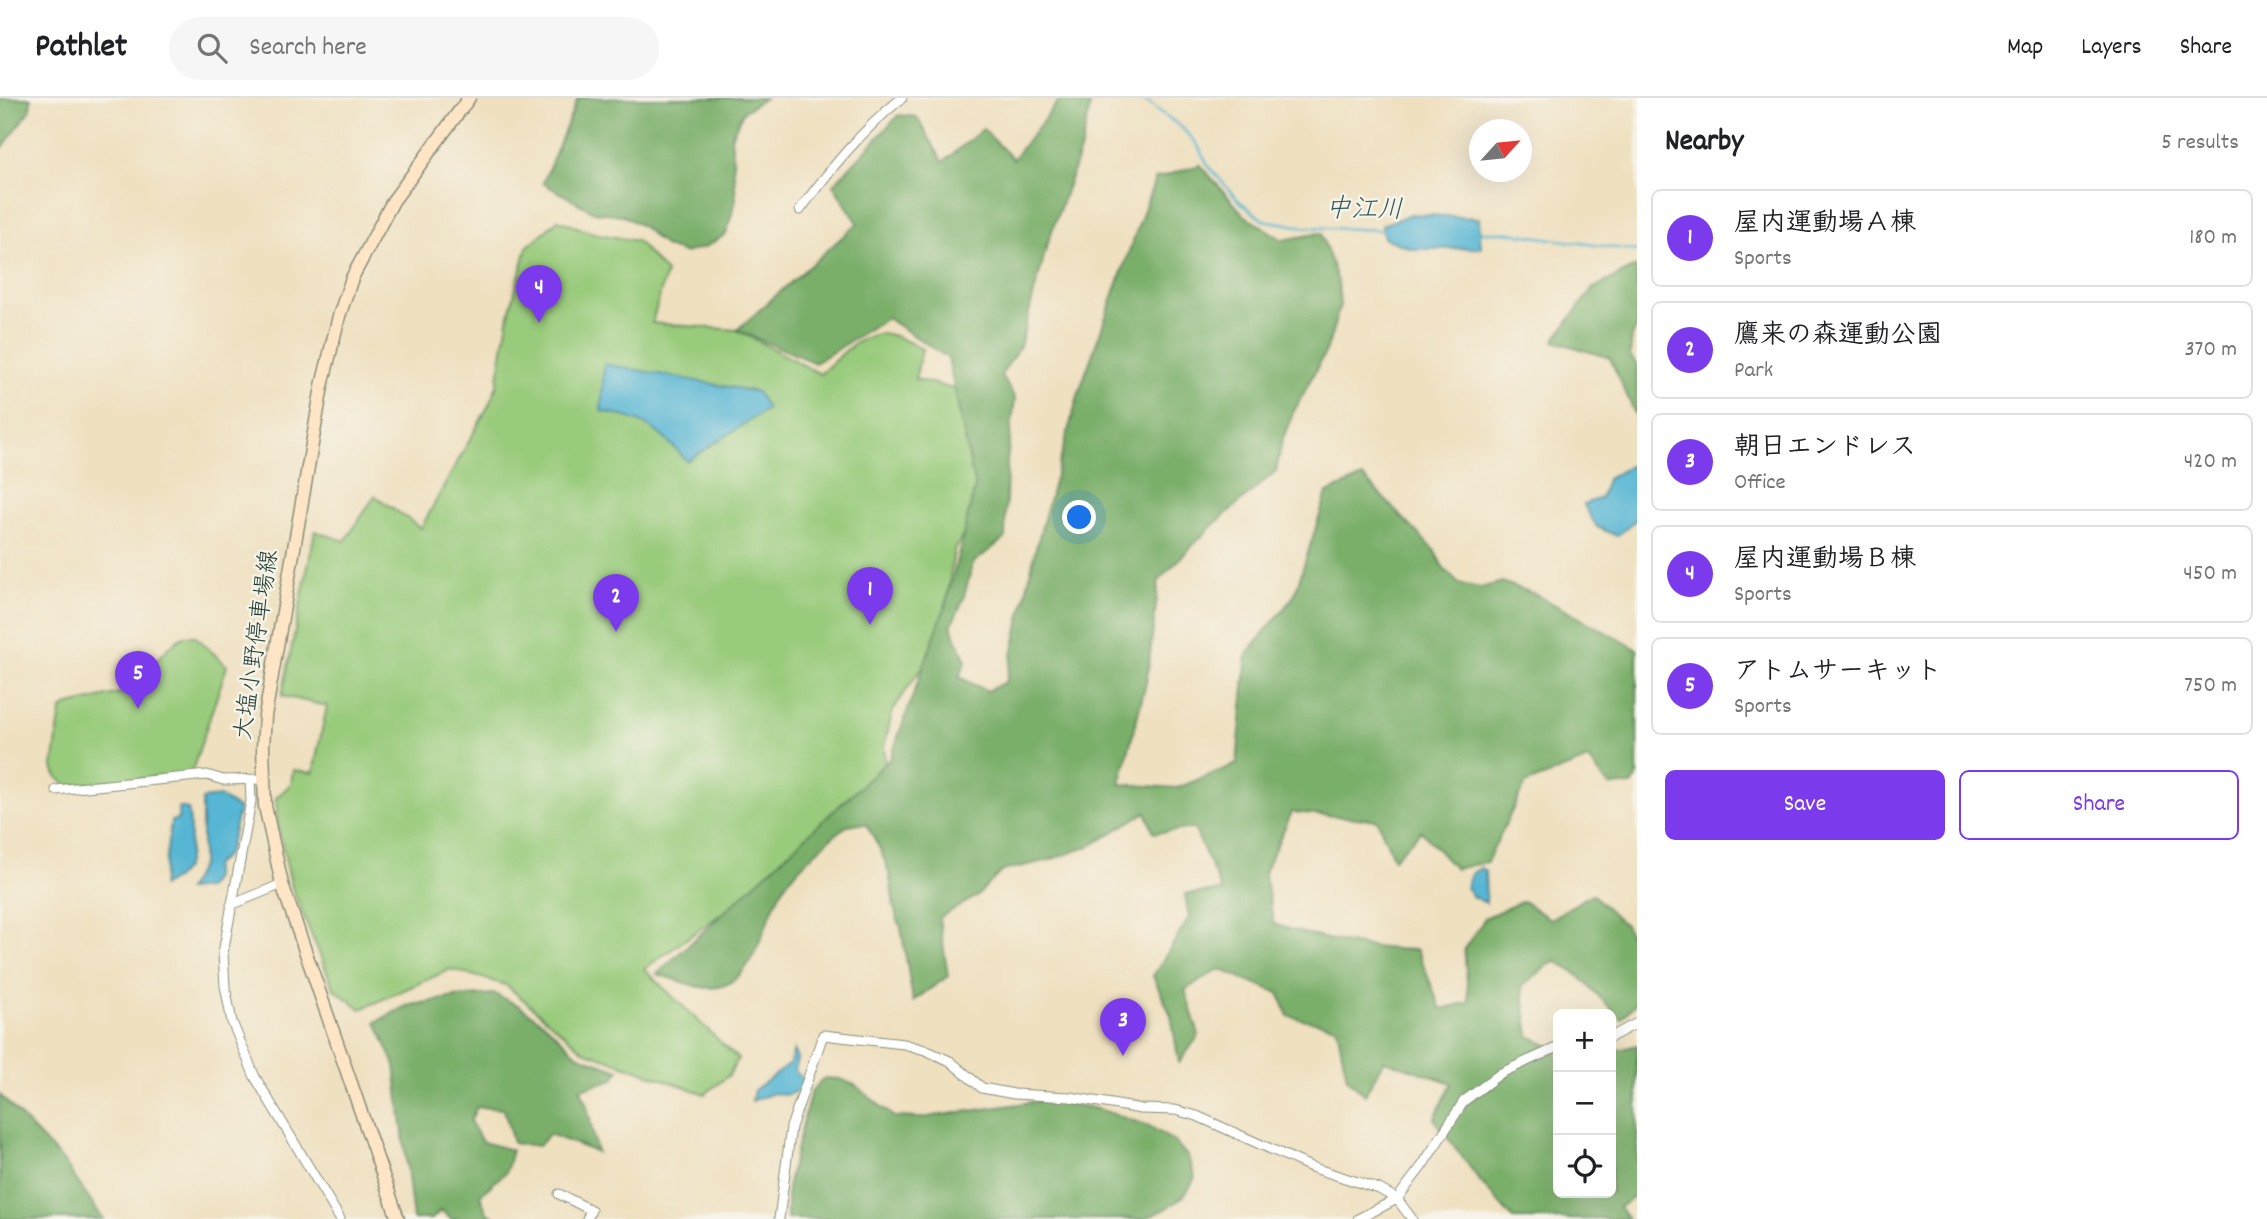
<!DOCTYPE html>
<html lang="en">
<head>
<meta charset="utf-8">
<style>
  :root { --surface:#fff; --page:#f6f6f6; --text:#202124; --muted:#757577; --line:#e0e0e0; --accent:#7c3aed }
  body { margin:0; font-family:Dekko,"Klee One",sans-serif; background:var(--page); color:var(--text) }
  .controls { position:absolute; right:21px; bottom:21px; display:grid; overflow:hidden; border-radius:10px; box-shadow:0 7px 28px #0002 }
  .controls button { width:63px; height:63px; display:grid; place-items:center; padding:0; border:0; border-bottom:2px solid var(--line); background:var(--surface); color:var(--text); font:35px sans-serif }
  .compass { position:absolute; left:1469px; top:21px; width:63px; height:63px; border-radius:50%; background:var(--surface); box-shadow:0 7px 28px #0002; rotate:63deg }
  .you { position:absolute; left:1080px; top:420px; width:24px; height:24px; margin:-18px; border:5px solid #fff; border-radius:50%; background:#1a73e8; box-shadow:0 0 0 10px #1a73e833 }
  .badge { display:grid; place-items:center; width:46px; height:46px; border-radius:50%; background:var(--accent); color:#fff; font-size:23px; font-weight:700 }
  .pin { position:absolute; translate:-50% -58px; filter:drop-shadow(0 2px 4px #0008) }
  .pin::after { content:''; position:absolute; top:37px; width:24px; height:21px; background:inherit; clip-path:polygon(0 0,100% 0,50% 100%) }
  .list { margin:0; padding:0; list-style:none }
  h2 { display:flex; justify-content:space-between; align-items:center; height:91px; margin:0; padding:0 28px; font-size:30px }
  h2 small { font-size:23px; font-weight:400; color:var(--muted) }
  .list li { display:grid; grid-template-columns:46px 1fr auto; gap:21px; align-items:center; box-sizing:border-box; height:98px; margin:0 14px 14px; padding:0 14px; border:2px solid var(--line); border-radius:10px }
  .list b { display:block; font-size:26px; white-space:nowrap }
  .list p { margin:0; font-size:23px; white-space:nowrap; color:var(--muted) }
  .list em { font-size:23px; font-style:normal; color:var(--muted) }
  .actions { display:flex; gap:14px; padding:21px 28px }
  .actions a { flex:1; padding:16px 0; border:2px solid var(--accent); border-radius:10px; text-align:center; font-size:24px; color:var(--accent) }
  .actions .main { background:var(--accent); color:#fff }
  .icon { flex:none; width:38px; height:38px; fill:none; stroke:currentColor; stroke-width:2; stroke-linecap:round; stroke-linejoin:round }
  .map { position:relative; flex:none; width:1637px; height:1121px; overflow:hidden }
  header { display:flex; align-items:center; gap:42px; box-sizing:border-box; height:98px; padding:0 35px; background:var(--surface); border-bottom:2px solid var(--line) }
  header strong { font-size:33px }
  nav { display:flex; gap:38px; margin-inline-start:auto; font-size:24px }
  .search { width:490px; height:63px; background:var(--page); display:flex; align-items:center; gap:18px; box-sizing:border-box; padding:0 24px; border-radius:38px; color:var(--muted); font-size:26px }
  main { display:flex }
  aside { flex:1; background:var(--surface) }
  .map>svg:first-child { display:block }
  .green { fill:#99cb7b; stroke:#5c8458; stroke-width:2 }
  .forest { fill:#7aaf6b; stroke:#4c7650; stroke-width:2 }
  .water { fill:#56b6d4; stroke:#3a7a84; stroke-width:2 }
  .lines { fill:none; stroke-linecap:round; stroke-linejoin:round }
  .stream { stroke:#56b6d4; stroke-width:2.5 }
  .minor-casing { stroke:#878e7a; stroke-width:11 }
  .secondary-casing { stroke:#878e7a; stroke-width:15 }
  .minor { stroke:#fff; stroke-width:9 }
  .secondary { stroke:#fee5c5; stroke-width:12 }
  .labels { text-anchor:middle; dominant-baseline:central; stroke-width:5; stroke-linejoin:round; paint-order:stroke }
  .street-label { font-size:24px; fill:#1f3d34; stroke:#f7f3e8 }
  .water-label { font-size:26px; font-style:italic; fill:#2d5b5c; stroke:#f7f3e8 }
</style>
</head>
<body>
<header>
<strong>Pathlet</strong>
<div class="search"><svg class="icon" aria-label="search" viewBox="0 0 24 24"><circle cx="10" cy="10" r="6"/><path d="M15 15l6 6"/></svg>Search here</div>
<nav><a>Map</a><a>Layers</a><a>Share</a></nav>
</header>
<main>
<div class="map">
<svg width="1637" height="1121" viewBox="0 0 1637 1121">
  <rect width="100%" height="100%" fill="#f7f3e8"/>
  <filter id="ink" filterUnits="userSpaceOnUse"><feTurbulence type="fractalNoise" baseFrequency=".0143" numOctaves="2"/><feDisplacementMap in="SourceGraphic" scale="14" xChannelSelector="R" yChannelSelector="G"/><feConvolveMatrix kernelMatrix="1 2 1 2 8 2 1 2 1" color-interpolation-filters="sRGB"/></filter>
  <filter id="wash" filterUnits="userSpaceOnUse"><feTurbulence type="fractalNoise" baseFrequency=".00686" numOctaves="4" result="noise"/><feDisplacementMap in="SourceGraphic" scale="28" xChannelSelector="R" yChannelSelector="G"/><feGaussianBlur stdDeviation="1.57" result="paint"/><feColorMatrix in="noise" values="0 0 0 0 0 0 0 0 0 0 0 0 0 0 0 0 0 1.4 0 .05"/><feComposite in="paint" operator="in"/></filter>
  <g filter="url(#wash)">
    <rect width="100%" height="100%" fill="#efe0c0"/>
    <!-- green -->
    <g class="green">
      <path d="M558,122l35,13 44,8 29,32 -14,50 85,7 83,44c18,-16 45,-47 71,-39 11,3 21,9 31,14l-7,30 55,14 10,77 -10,54 -16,26 -8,54 -18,55 -35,50 -9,38 3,48 -243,174 94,90 -9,16 -24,19 -121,-43 -78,-66 -55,-16 -90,40 -27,-20 -42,-101 -14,-61 -2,-29 15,-14 2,-14 20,3 14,-67 -45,-10 33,-165 30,10 30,-45 46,32 68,-123 8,-20 12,-71 18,-67z"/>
      <path d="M185,538h10l32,30 -36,108 -120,11c-11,-4 -16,-8 -18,-19l8,-55 5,-5 62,-15c23,-16 29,-40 57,-55z"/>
    </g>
    <!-- forest -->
    <g class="forest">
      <polygon points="0,0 31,0 30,12 0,53"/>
      <polygon points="578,0 765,0 743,14 731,39 736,101 726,136 705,149 684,155 666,149 643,129 622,117 594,114 543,85"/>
      <path d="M1061,0h24l5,7 -8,40 -35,100 -27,101 -19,29 14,23 -8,64 -2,76 -32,25 -10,37 -12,26 15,35 -7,16 28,14 19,-9 30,-134 43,-156 76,-213 45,-14 44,50 39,25 38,-7 17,49 2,23 -13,44 -34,64 -11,28 -6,30 -64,55 -53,54 -12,99 -27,105 57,4 60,-24 10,-110 47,-58 33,-103 36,-16 71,73 10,19 15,15 22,4 21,-6 33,12 102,55v128l-5,8 -23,1 -21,-27 -63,25 -38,78 -32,7 -34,-38 -27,28 -17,-39 -85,-8 -28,60 10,52c47,16 94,25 143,26l24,59 28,-7 -5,-53 22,-32 37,-16 27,18 42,-25 33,31 12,22v55l-16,17 -41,-42 -25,-17 -33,26 7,50 29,14v143h53v-141l26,-7v147l-5,7 -13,8 9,12h-115l-32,-37 -47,-63 18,-36 -68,-23 -19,35 -18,-17 -10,-51 -49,-11 -9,-23 -60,-24 -34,21 14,45 -20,28 -8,-48 -18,-39 36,-58 -4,-24 37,-3 -28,-63 -40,5 -8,-21 -56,34 -41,14 -47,11 -25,25 -38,22 9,58 -35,25 -12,-74c-9,-17 -8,-35 -12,-54 -5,-18 -13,-33 -23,-49 -5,0 -12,-1 -16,1 -12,3 -59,50 -66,62 -20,28 -26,91 -65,100 -18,4 -44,-8 -62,-13l233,-215 56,-155 29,-117 -27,-129 -61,-40 -72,45 -78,-33 121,-107 -25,-38 66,-70 18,2 26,45 40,-33 30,30z"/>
      <polygon points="1635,169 1637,171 1637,229 1632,238 1630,258 1637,267 1637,320 1610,260 1554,243 1592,191"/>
      <path d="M494,896l24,11 26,18 35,33 40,14 -5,9 -34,10c10,18 11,43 17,63l-48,-18 -10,12 -26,-3 -9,-34 -27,-2 -7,14 12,21 30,8 -6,22 -26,23 7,18 11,6h-47l-10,-9 -9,9h-19l-18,-154 -19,-43 30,-16 49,-9z"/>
      <path d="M825,980l15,1 15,6 39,32 26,1 127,-18 51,9 51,17 27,17 12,14 7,20c-10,25 -27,30 -50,42h-358v-32l24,-96z"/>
      <polygon points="0,997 63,1063 103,1121 0,1121"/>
    </g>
    <!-- water -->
    <g class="water">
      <polygon points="1411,116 1479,120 1481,150 1413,151 1384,140 1382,127"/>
      <path d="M604,266l153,28 10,17 -80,52c-30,-33 -43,-42 -86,-50z"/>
      <polygon points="1637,364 1637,421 1617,438 1597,429 1583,406 1601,400 1607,381"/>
      <polygon points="220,699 239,711 228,755 214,768 214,780 207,790 187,792 202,766 202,701"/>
      <path d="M179,709l9,2c3,12 3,48 -3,59 -4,7 -16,15 -23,18l9,-65 7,-2z"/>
      <polygon points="1481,770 1485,773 1486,805 1473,799 1466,789 1471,776"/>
      <polygon points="794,952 797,960 795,973 803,982 801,993 784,997 774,995 752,1003 754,992 789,967"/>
    </g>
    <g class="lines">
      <!-- stream -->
      <g class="stream">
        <polyline points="1142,0 1181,29 1197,46 1209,69 1238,102 1263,122 1304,129 1383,132"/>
        <polyline points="1477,134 1504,134 1637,153"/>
      </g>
    </g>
  </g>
  <g filter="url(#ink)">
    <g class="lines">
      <!-- minor casing -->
      <g class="minor-casing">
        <g id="minor">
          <path d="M800,112c30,-41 62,-80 102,-112"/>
          <polyline points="250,682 251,703 223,855 225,888 232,924 255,979 340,1121"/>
          <polyline points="56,692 207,677 223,682 264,681"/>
          <polyline points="231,807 282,786"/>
          <polyline points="1611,939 1637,925"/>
          <polyline points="559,1096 591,1112 587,1121"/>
          <polyline points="779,1121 791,1029 823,937 904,946 925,952 950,963 982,990 1014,996 1070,999 1141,1011 1175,1012 1197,1018 1311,1069 1379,1091 1397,1101 1412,1121"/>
          <polyline points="1358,1121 1397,1101 1422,1068 1464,1003 1501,975 1558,949"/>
        </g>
      </g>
      <!-- secondary casing -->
      <g class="secondary-casing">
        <polyline id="secondary" points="398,1121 282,786 265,708 263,649 265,618 322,288 339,218 352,180 393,103 469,0"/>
      </g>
      <!-- minor -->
      <use href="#minor" class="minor"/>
      <!-- secondary -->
      <use href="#secondary" class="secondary"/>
    </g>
  </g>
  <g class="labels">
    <!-- street labels -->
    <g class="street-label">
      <text transform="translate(258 547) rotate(-82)">大塩小野停車場線</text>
    </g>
    <!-- water labels -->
    <g class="water-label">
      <text transform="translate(1364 113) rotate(1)">中江川</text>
    </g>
  </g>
</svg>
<div class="controls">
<button>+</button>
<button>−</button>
<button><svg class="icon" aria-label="locate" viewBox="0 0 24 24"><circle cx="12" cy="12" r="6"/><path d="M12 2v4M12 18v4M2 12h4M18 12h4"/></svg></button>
</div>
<svg class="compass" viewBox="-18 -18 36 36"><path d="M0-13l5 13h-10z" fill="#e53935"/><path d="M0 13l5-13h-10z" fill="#757577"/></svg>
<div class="you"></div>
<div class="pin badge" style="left:870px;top:527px">1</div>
<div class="pin badge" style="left:616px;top:534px">2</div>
<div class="pin badge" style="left:1123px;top:958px">3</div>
<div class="pin badge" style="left:539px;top:225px">4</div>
<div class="pin badge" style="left:138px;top:611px">5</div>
</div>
<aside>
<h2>Nearby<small>5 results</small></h2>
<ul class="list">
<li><span class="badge">1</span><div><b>屋内運動場Ａ棟</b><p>Sports</p></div><em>180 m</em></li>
<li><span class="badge">2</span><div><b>鷹来の森運動公園</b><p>Park</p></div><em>370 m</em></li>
<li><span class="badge">3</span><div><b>朝日エンドレス</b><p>Office</p></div><em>420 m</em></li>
<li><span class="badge">4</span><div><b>屋内運動場Ｂ棟</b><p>Sports</p></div><em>450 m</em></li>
<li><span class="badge">5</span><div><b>アトムサーキット</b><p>Sports</p></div><em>750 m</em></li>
</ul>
<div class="actions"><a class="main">Save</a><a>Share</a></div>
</aside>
</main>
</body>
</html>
